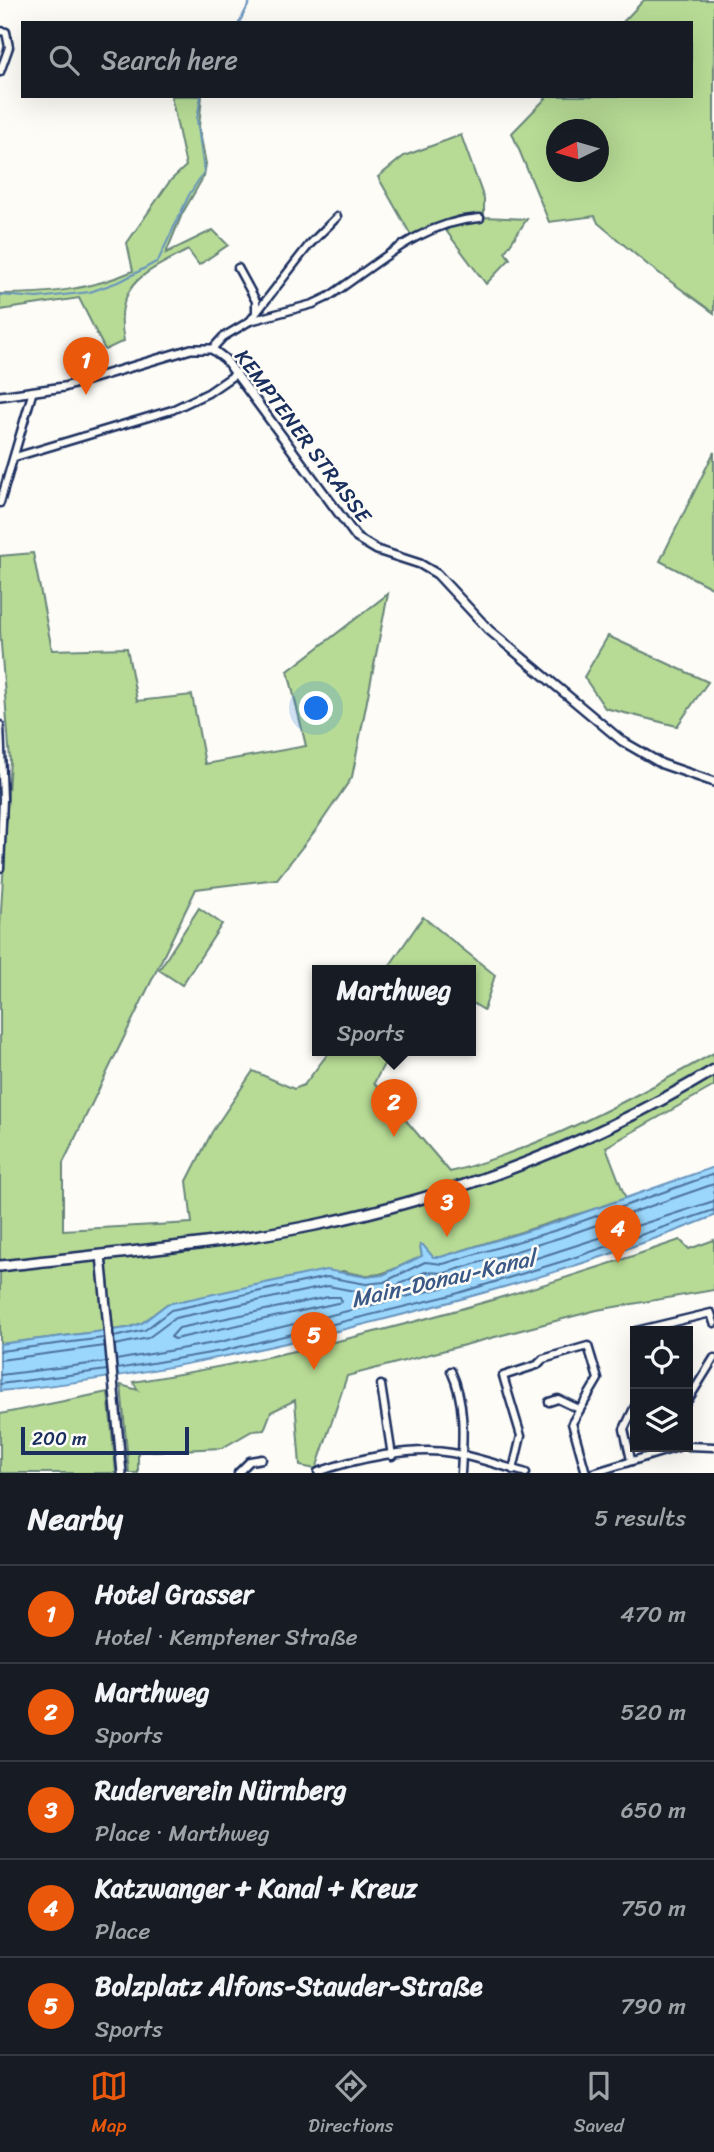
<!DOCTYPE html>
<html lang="en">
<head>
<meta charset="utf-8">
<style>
  :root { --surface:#171b24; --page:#20242c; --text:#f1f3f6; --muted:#9ea1a6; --line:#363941; --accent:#ea580c }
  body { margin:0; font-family:Sriracha,sans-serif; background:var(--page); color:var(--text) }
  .controls { position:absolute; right:21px; bottom:21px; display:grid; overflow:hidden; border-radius:0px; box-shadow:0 7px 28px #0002 }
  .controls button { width:63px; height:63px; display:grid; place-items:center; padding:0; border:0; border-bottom:2px solid var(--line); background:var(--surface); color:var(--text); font:35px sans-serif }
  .compass { position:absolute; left:546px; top:119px; width:63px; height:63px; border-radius:50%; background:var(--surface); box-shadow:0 7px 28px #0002; rotate:265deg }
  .scale { position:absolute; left:21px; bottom:18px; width:168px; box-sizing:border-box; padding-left:7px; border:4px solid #1b2f5e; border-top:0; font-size:19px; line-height:24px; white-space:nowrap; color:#1b2f5e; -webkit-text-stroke:5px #fdfcf7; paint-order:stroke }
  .you { position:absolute; left:317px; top:709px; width:24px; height:24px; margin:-18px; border:5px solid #fff; border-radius:50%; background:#1a73e8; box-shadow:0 0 0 10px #1a73e833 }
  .badge { display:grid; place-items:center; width:46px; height:46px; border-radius:50%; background:var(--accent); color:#fff; font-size:23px; font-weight:700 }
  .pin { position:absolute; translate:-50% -58px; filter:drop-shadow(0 2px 4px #0008) }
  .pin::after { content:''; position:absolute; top:37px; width:24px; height:21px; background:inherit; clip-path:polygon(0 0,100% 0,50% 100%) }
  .popup { position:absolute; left:312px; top:965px; width:164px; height:91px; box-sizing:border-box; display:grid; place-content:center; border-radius:0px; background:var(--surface); filter:drop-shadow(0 2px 5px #0005); font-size:23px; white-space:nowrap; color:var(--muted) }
  .popup b { font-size:26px; color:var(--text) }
  .popup::after { content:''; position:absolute; left:50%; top:100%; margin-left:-14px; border:14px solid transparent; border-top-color:var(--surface) }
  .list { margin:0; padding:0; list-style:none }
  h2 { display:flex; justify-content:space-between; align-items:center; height:91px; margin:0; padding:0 28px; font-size:30px }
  h2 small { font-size:23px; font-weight:400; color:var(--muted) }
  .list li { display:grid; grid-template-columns:46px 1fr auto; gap:21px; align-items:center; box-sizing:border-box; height:98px; padding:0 28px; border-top:2px solid var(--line) }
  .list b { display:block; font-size:26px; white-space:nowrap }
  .list p { margin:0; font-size:23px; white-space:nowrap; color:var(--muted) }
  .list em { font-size:23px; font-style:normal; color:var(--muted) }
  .icon { flex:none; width:38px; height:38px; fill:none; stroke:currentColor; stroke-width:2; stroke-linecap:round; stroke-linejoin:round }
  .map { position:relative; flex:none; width:714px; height:1473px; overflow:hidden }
  .search { position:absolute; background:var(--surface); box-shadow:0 7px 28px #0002; left:21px; right:21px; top:21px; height:77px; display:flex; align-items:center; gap:18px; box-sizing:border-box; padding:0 24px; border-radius:0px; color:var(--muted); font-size:26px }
  .sheet { height:581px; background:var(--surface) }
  nav { display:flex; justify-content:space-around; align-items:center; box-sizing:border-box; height:98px; border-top:2px solid var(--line); background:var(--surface); font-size:19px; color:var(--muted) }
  nav a { display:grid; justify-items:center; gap:4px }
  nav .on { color:var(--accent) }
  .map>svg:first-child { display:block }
  .green { fill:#b7db95; stroke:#69857a; stroke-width:2; fill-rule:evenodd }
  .water { fill:#9bd7fc; stroke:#6894bd; stroke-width:2 }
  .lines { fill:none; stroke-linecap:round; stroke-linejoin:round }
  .shore { stroke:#4e729d; stroke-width:2 }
  .stream { stroke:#6894bd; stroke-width:2 }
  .minor-casing { stroke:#1b2f5e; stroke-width:11 }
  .tertiary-casing { stroke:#1b2f5e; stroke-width:12 }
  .secondary-casing { stroke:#1b2f5e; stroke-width:14 }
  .minor { stroke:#fdfcf7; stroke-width:6 }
  .tertiary { stroke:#fdfcf7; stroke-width:7 }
  .secondary { stroke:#fdfcf7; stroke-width:9 }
  .labels { text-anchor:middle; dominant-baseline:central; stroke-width:5; stroke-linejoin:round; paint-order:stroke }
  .street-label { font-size:21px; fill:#1b2f5e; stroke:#fdfcf7 }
  .water-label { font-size:23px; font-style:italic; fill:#3b5986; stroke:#fdfcf7 }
</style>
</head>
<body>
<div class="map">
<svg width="714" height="1473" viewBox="0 0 714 1473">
  <rect width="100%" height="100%" fill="#fdfcf7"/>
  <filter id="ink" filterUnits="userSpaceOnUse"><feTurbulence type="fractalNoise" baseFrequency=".0143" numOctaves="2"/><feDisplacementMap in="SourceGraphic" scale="14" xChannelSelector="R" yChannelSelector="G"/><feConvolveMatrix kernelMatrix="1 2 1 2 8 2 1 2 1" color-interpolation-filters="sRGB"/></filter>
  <g filter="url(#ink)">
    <!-- green -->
    <g class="green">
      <path d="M644,0h70v313l-66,-48 -50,-42 -3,-7 -46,6 -37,-89 36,-37h143v-73h-69zM556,130h42v42h-42z"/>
      <path d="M171,96h31l-3,31 7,37 -2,12 -22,38 -16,39 47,-23 15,15 -29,20 -11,-15c-42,22 -76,34 -64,91l-19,9 -26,-52 -79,12v-16c47,0 90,-4 133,-23l-6,-28 43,-62 16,-15z"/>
      <polygon points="461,135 484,199 484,217 527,219 505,252 510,259 486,284 441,224 412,237 378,177 404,156"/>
      <polygon points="714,452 714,589 660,561"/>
      <path d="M33,553l19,97 75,-2 10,53 55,-6 13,69 101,-18 -18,-75 100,-77 -36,183 -34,50 -41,52 -81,10 -133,274v67l129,-7 -5,-42 25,-49 41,-61 41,18 10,-4 26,-34h61l-17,32 76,89c94,-25 179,-72 264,-119v33l-108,61 20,52 -185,58h-8l-13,-11 2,10c-33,15 -42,25 -79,15l-176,33 -25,19 -14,5 -128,16v-417l10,-167 -10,-129v-75z"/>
      <polygon points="608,636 708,682 677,726 605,708 584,677"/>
      <polygon points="199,908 222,924 182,985 159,970"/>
      <polygon points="423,917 495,975 484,1010 471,1002 471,971 386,971"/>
      <path d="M680,1240l9,9 25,-9v50l-117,20 -250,66 -31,93 -16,-3 -5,-66 -24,12 -7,18 -12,1 -30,17 -84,4v21h-9l-8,-88 17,5 -5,-8c188,-30 368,-80 547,-142z"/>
      <polygon points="108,1392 116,1473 0,1473 0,1414"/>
    </g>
    <!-- water -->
    <path class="water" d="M714,1167v49c-101,41 -208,72 -313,99 -132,34 -265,63 -401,76v-47l128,-16 14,-5 25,-19 159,-34 41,7 16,-2 39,-19 -2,-11h3l10,12h8l116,-35z"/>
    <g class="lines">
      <!-- shore -->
      <g class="shore">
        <polygon points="328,1297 340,1297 342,1302 175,1339 171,1337 179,1328"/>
        <polyline points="114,1337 145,1330 171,1310 327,1277 366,1284 384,1282 425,1262 443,1264 560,1229 714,1174"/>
        <polyline points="115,1345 148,1338 175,1318 328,1286 365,1293 385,1291 425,1272 445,1273 562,1237 714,1184"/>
        <polyline points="0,1351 104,1338"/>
        <polyline points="0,1360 105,1346"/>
        <polyline points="116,1360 220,1342 450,1286 714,1201"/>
        <polyline points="117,1369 222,1351 452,1295 567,1260 714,1210"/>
        <polyline points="0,1375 106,1362"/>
        <polyline points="0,1384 107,1370"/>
      </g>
      <!-- stream -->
      <g class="stream">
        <polyline points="239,23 251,0"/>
        <polyline points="0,295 37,298 90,292 121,281 158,261 189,195 204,172 197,119 201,96"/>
      </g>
      <!-- minor casing -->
      <g class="minor-casing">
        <g id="minor">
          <polyline points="0,31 6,32 9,47 0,72"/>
          <polyline points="238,268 256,301 256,312"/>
          <path d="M250,321l63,-17 15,-7c49,-32 91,-75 152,-79"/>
          <polyline points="212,349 223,337 250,321 309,245 337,217"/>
          <polyline points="15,457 172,410 208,393 237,373"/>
          <polyline points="0,503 32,394"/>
          <polyline points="0,725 3,799 0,868"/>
          <polyline points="636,1331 711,1313 714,1323"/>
          <path d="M451,1371c15,32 12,68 10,102"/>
          <polyline points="381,1385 392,1456"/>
          <polyline points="688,1400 714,1358"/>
          <polyline points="549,1402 558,1399 579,1409"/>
          <polyline points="688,1446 714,1447"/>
          <polyline points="631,1460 624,1429 635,1406"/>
          <polyline points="513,1470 521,1436 503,1376 537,1365 543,1359 588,1346 598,1379 572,1423 586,1473"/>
          <path d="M318,1472c36,-13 96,-26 134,-19 24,4 50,13 74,20"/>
          <polyline points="238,1473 250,1461 262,1459"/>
          <polyline points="593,1473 678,1447"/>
        </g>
      </g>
      <!-- tertiary casing -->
      <g class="tertiary-casing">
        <g id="tertiary">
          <polyline points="0,396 64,387 191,349 212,349 225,359 357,538 377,550 420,564 437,574 489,630 622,741 662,764 714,782"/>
          <polyline points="101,1255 122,1473"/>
        </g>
      </g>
      <!-- secondary casing -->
      <g class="secondary-casing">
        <path id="secondary" d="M0,1266c105,-12 212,-20 315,-41 141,-29 276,-81 399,-155"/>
      </g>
      <!-- minor -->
      <use href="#minor" class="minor"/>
      <!-- tertiary -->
      <use href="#tertiary" class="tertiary"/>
      <!-- secondary -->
      <use href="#secondary" class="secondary"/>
    </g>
  </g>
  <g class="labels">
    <!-- street labels -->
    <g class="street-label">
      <text transform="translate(303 436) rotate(53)">KEMPTENER STRASSE</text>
    </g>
    <!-- water labels -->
    <g class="water-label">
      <text transform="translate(443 1279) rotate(-13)">Main-Donau-Kanal</text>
    </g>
  </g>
</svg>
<div class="controls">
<button><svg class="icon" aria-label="locate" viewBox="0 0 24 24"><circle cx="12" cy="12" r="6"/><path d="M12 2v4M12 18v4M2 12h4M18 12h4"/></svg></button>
<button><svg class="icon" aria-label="layers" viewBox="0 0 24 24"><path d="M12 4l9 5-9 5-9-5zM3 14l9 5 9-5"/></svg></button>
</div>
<svg class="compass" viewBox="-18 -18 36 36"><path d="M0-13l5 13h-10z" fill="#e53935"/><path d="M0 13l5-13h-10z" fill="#9ea1a6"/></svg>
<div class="scale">200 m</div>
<div class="you"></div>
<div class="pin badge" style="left:86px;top:395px">1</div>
<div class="pin badge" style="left:394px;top:1137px">2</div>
<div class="popup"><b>Marthweg</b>Sports</div>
<div class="pin badge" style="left:447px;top:1237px">3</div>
<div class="pin badge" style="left:618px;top:1263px">4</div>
<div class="pin badge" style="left:314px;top:1370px">5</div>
<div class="search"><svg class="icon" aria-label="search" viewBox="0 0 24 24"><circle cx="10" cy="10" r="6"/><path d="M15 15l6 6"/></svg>Search here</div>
</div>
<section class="sheet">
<h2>Nearby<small>5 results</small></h2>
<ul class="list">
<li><span class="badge">1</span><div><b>Hotel Grasser</b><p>Hotel · Kemptener Straße</p></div><em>470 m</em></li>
<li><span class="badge">2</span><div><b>Marthweg</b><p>Sports</p></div><em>520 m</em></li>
<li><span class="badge">3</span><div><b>Ruderverein Nürnberg</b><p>Place · Marthweg</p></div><em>650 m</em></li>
<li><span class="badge">4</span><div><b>Katzwanger + Kanal + Kreuz</b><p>Place</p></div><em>750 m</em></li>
<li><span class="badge">5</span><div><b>Bolzplatz Alfons-Stauder-Straße</b><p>Sports</p></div><em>790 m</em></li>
</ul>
</section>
<nav>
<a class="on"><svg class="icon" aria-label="map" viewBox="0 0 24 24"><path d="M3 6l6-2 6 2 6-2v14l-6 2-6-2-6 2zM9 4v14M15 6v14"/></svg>Map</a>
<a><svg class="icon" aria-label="directions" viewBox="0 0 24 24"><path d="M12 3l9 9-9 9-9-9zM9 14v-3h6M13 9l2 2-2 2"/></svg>Directions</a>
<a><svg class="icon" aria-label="saved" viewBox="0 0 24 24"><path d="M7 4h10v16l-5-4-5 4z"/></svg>Saved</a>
</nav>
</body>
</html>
